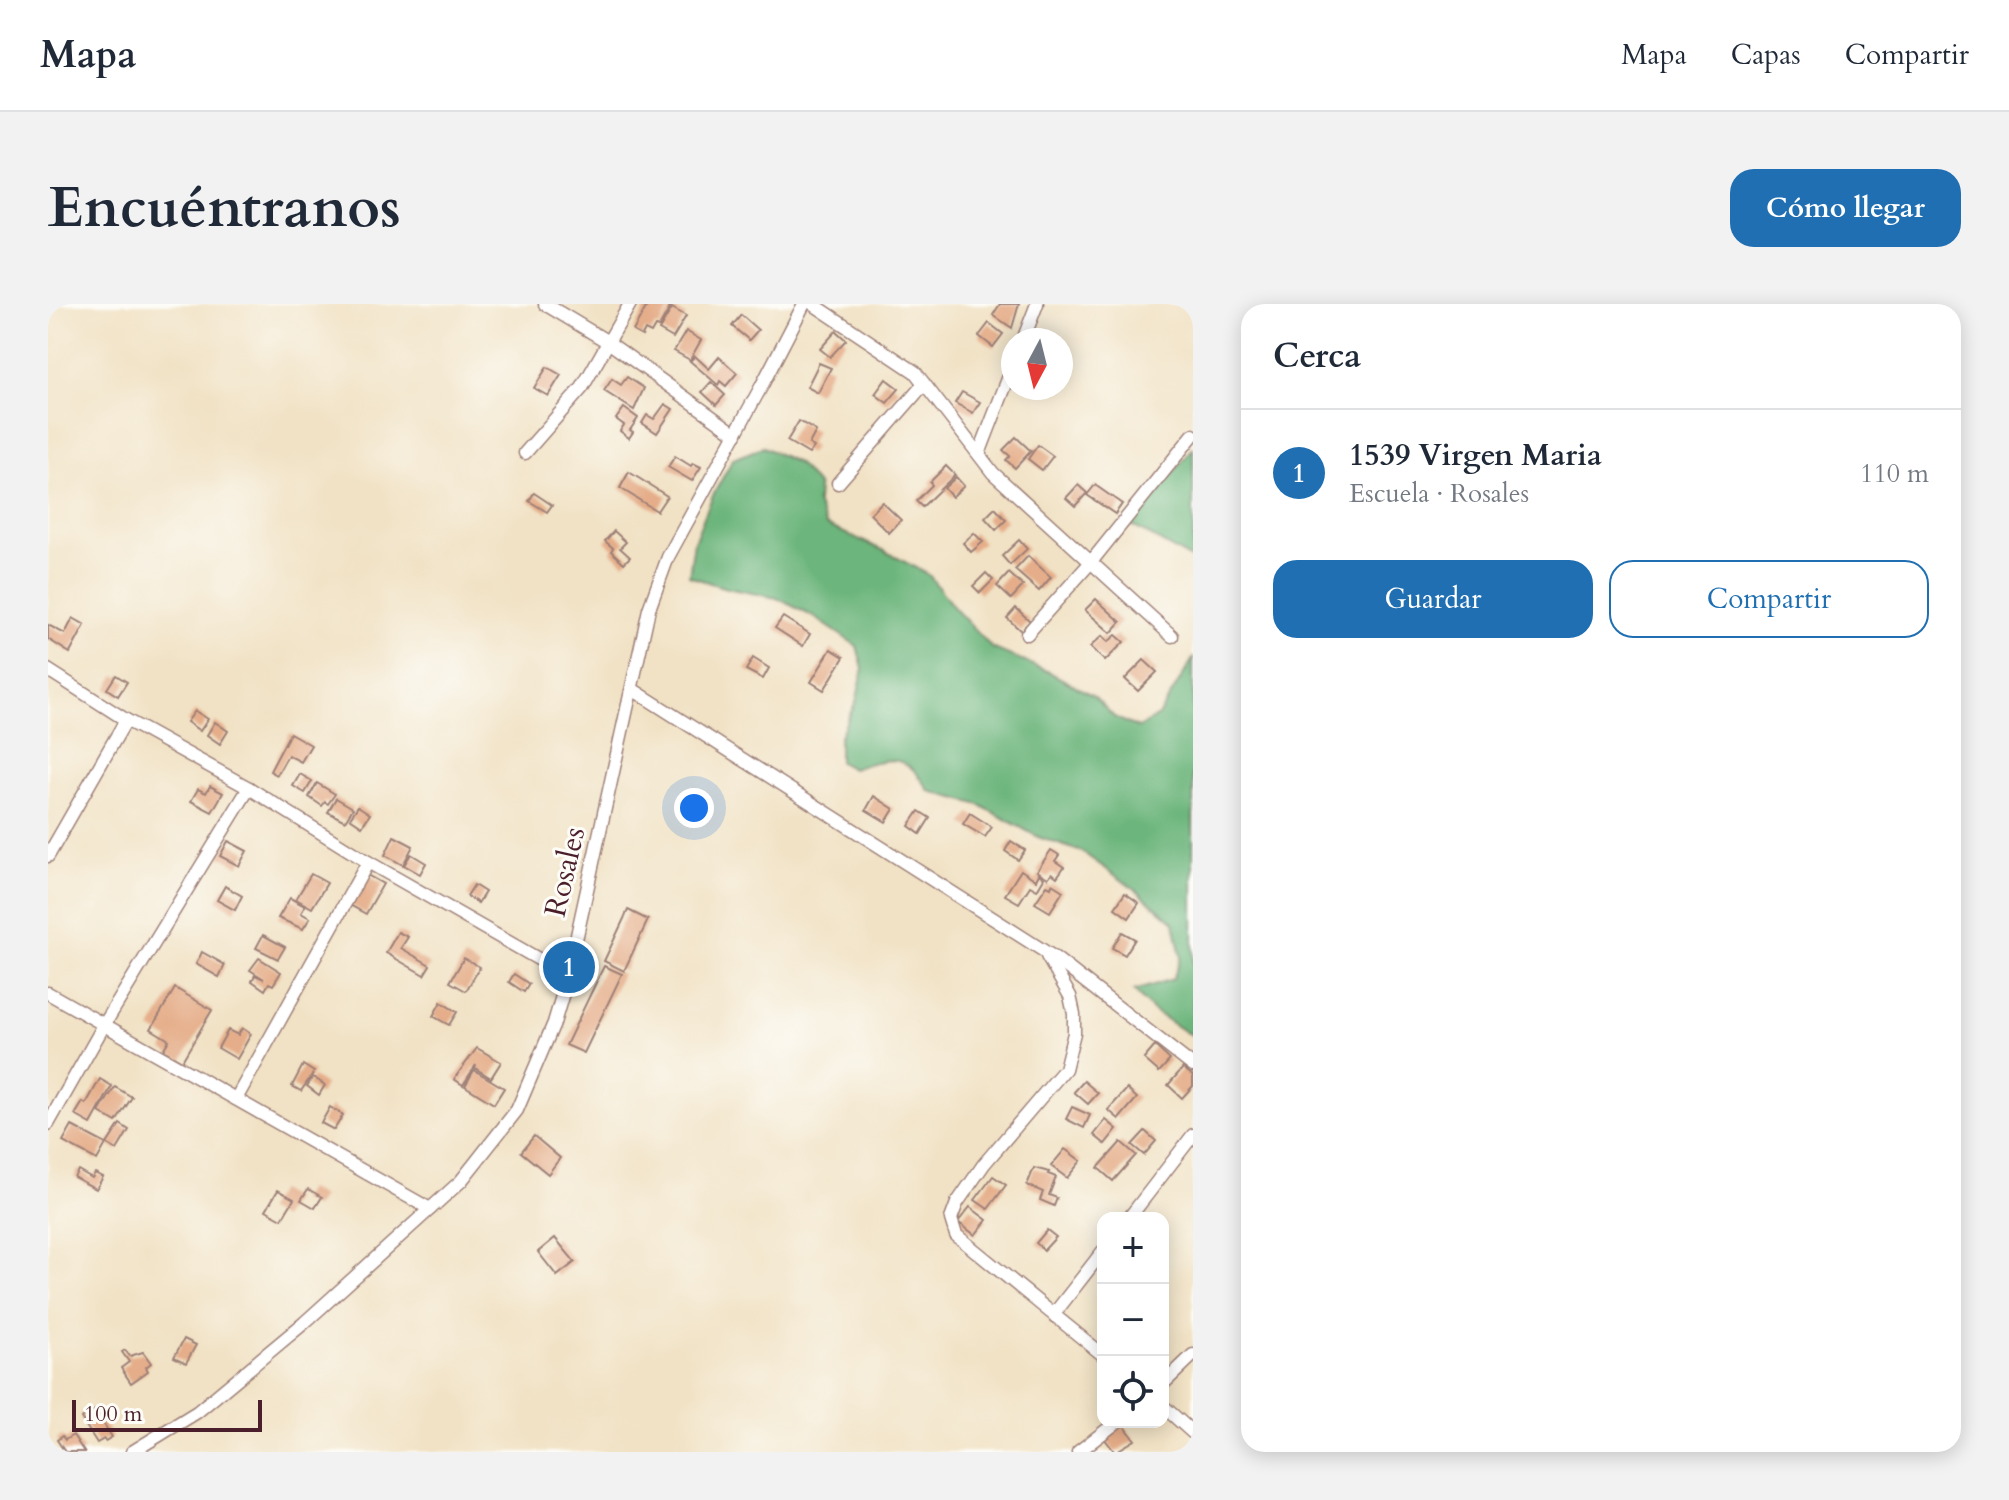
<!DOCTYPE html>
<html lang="es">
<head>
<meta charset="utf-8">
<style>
  :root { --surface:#fff; --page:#f2f2f3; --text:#1f2937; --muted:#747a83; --line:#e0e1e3; --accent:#1f6fb2 }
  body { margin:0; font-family:Cardo,serif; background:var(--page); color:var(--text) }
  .controls { position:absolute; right:24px; bottom:24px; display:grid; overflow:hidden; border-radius:16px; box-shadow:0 4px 20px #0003 }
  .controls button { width:72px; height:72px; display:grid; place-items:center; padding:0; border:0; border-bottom:2px solid var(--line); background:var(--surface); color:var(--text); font:40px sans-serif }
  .compass { position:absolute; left:953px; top:24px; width:72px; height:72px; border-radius:50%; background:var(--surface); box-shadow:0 4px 20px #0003; rotate:187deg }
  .scale { position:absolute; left:24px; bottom:20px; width:190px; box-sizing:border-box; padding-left:8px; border:4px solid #4a1f2b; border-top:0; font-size:22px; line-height:28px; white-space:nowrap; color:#4a1f2b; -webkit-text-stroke:6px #fdfcf7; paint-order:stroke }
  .you { position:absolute; left:646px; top:504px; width:28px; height:28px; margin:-20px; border:6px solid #fff; border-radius:50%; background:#1a73e8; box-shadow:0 0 0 12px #1a73e833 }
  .badge { display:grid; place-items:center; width:52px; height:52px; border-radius:50%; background:var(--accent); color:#fff; font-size:26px; font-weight:700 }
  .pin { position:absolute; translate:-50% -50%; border:4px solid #fff; box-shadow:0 2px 8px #0006 }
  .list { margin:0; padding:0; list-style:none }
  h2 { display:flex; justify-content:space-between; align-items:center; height:104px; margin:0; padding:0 32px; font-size:34px }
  h2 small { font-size:26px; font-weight:400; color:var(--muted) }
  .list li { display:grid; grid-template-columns:52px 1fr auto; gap:24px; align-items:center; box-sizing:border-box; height:128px; padding:0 32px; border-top:2px solid var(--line) }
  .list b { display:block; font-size:30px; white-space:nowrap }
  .list p { margin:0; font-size:26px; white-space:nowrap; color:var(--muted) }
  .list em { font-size:26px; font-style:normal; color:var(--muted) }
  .actions { display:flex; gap:16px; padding:24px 32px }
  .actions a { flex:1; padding:18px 0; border:2px solid var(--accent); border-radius:24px; text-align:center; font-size:28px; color:var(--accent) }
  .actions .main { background:var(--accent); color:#fff }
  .icon { flex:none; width:44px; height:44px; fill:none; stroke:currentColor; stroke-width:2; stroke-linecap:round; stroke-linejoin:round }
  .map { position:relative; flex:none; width:1145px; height:1148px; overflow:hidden; border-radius:24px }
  header { display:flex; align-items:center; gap:48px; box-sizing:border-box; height:112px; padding:0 40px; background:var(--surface); border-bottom:2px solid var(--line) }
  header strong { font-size:38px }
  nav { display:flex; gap:44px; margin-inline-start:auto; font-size:28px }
  .intro { display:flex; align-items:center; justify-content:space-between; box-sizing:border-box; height:192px; padding:0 48px }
  h1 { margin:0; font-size:56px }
  .button { padding:20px 36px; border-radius:24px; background:var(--accent); color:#fff; font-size:28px; font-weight:700 }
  main { display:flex; gap:48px; padding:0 48px }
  aside { flex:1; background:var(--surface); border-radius:24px; box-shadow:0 4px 20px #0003 }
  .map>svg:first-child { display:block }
  .forest { fill:#6cb57c; stroke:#5b6a54; stroke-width:2 }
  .building { fill:#e5ad89 }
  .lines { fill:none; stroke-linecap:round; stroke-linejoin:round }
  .minor-casing { stroke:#9e8078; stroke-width:15 }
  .minor { stroke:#fff; stroke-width:12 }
  .labels { text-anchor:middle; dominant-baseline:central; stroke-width:6; stroke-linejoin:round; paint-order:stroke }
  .street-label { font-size:30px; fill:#4a1f2b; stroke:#fdfcf7 }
</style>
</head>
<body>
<header>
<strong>Mapa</strong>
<nav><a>Mapa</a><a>Capas</a><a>Compartir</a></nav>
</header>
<div class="intro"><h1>Encuéntranos</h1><a class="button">Cómo llegar</a></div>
<main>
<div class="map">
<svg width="1145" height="1148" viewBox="0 0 1145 1148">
  <rect width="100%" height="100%" fill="#fdfcf7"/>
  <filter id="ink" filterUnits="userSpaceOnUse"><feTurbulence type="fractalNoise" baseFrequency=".0125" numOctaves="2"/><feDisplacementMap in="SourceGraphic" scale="16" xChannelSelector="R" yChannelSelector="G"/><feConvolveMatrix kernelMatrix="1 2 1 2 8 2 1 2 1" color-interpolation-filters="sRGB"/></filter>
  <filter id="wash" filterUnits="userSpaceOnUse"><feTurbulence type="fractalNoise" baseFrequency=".006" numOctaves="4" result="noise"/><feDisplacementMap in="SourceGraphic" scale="32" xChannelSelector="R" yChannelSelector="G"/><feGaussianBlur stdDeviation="1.8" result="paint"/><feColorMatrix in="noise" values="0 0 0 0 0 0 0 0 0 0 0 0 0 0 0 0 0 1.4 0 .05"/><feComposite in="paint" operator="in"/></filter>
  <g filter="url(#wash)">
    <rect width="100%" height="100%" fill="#f1e2c5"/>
    <!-- forest -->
    <g class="forest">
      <path d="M715,143l34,16 21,23 -1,17 9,22 57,25 46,25 26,34 37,39 57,24 45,24 20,21 24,11 20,-12 35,-57v376l-6,-2 -35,-23 -18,-19 39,-12 8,-22 -7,-35 -38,-32 -54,-38 -44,-15 -58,-32 -51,-14c-21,-39 -40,-34 -77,-22l-13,-7v-24l18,-39 6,-30 -6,-23 -43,-29 -37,-19 -51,-10 -37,-12 5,-34 18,-45 21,-38z"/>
      <polygon points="1145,144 1145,256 1083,221"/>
    </g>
    <g id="blocks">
      <!-- building -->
      <g class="building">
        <polygon points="600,0 623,2 611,23 607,22 603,29 597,26 594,32 585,27"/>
        <polygon points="952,0 971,0 964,24 945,11"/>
        <polygon points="624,4 638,12 625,34 611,26"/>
        <polygon points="693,11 710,26 701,36 684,22"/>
        <polygon points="941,19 955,30 945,43 931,32"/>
        <polygon points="638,27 653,36 642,56 626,47"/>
        <polygon points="788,27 798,36 782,53 772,45"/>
        <polygon points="647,52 661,65 671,53 689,69 678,82 672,77 670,81 642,57"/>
        <polygon points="771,59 783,64 770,89 759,83"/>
        <polygon points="499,63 513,71 500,92 486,84"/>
        <polygon points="579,73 596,84 586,106 556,87 564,75 573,81"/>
        <polygon points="838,75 851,85 839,99 827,90"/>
        <polygon points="663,78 677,91 668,101 654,88"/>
        <polygon points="914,88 932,98 925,109 907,99"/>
        <polygon points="617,100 625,105 609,129 594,119 599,111 606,115"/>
        <polygon points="576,104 590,114 582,126 585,128 581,134 572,127 576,121 568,115"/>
        <polygon points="751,117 768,127 761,140 766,143 761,150 739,137"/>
        <polygon points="968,133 983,147 967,164 958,156 962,152 955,146"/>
        <polygon points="990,141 1005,152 994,166 980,155"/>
        <polygon points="627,152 643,162 645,159 653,163 644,177 620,163"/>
        <polygon points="898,162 907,171 874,203 868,197 884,181 882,178"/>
        <polygon points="581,168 619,192 609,207 572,184"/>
        <polygon points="908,173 916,182 904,193 896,184"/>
        <polygon points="1030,181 1039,189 1027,202 1018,194"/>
        <polygon points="1047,181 1074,200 1067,210 1039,191"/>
        <polygon points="486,189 504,201 499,208 481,197"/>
        <polygon points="834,198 853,216 841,229 822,210"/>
        <polygon points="947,204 958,216 948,226 937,214"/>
        <polygon points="566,227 578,238 572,244 582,253 576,259 563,247 565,244 557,237"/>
        <polygon points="926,229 935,238 923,248 915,239"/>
        <polygon points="971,236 979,245 962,261 954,252"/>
        <polygon points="980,252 1003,273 991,287 967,266"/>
        <polygon points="938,269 945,276 932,289 925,282"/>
        <polygon points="961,269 975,282 963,295 949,282"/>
        <polygon points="1048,295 1073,318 1063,329 1037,306"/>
        <polygon points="968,304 982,317 973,327 959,314"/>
        <polygon points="735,313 762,330 755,342 727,324"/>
        <polygon points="25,314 37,321 22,349 0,335 0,321 17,330"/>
        <polygon points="1068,331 1076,338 1057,357 1042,343 1054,332 1060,338"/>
        <polygon points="783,345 796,353 776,386 763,378"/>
        <polygon points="705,354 721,364 715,375 698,366"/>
        <polygon points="1096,356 1109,368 1090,387 1077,375"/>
        <polygon points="68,371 79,378 70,392 59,385"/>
        <polygon points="147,407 160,415 152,427 139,418"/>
        <polygon points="167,418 180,427 172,440 159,431"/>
        <polygon points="242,429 263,441 253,458 240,451 229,471 222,467"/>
        <polygon points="252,470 264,477 257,489 245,482"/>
        <polygon points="269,479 287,490 280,500 277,498 274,502 261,493"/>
        <polygon points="162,482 175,489 164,508 143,497 150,485 158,489"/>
        <polygon points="826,492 846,505 838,518 818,506"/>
        <polygon points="288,494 305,504 297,517 280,508"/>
        <polygon points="310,502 322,510 314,522 302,514"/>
        <polygon points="871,507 882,514 872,530 861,522"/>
        <polygon points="922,509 944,523 937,533 915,520"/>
        <polygon points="346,532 365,542 355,561 337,551"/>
        <polygon points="180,537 199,547 191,562 172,552"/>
        <polygon points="963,537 977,546 970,556 957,547"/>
        <polygon points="1003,546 1011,551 1007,557 1016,563 1009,573 1004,569 1000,574 989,567"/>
        <polygon points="363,550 378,559 372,570 356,561"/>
        <polygon points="973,566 988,576 991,570 996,574 989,586 982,582 971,599 957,591"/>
        <polygon points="263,570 279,579 264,604 248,595"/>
        <polygon points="319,571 335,580 318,610 302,601"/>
        <polygon points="1004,580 1015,587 1002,608 987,599 999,581 1003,583"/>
        <polygon points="426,581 437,588 430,599 419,592"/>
        <polygon points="177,582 194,592 187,606 169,596"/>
        <polygon points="1077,589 1091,599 1081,614 1067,604"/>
        <polygon points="242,594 257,602 253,609 262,614 255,625 230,614"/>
        <polygon points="580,606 600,616 576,667 556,657"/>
        <polygon points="350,628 360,633 353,644 382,661 376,671 338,649"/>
        <polygon points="1074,628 1087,635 1077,651 1064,644"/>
        <polygon points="215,631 237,643 230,655 208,644"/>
        <polygon points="154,648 177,661 171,673 148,660"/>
        <polygon points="211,654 233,668 225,681 221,679 217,686 204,677 207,671 216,675 202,666"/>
        <polygon points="416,654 432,663 418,687 402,678"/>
        <polygon points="556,662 574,670 536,749 518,741"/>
        <polygon points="466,670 481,680 476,688 461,678"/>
        <polygon points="127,684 164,706 134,757 115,746 121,736 103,725"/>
        <polygon points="393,698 409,708 401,721 385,712"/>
        <polygon points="194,724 203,730 189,755 170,744 180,726 190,731"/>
        <polygon points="1107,742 1122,756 1111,768 1096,755"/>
        <polygon points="429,744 453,758 443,774 427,764 428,761 415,781 406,775"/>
        <polygon points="255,761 266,768 253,787 244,782"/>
        <polygon points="1135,764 1145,772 1145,782 1134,794 1120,781"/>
        <polygon points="426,766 456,784 446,800 417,782"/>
        <polygon points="265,773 277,781 271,791 259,782"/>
        <polygon points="52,775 64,782 43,820 27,811 35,798 38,800"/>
        <polygon points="1036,777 1050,789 1040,800 1026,788"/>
        <polygon points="67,783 84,793 68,818 51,808"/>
        <polygon points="1079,785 1089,794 1071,815 1060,806"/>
        <polygon points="282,803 295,811 286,826 273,819"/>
        <polygon points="1024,803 1042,811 1036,824 1018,815"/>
        <polygon points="1058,816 1069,825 1057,840 1046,831"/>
        <polygon points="72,820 81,826 69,846 59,840"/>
        <polygon points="24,822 58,840 49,856 15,838"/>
        <polygon points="1097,827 1108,837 1096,851 1084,841"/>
        <polygon points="486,832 512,854 500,870 473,848"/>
        <polygon points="1073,838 1088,851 1065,877 1050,864"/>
        <polygon points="1017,845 1033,857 1019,874 1003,862"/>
        <polygon points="986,864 1001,868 1000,870 1008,873 1001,891 1009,894 1006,902 992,896 995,888 979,881"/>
        <polygon points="30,866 44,874 47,869 55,873 48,885 26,873"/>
        <polygon points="945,872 958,881 940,905 927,896"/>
        <polygon points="260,885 274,893 267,904 253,896"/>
        <polygon points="230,886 246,895 234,915 218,906"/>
        <polygon points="922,903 939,916 927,931 910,918"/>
        <polygon points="999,926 1008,933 996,946 988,939"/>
        <polygon points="507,934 527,958 509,972 490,948"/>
        <polygon points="136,1035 148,1041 138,1059 126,1053"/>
        <polygon points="77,1046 82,1052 95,1048 103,1059 98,1063 100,1067 83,1079 73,1064 81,1058 74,1048"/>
        <polygon points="47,1106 64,1133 57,1137 56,1135 49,1139 33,1114"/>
        <polygon points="1075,1120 1087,1136 1067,1148 1056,1134"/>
        <polygon points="25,1131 36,1148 17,1148 9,1136 14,1132 17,1136"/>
      </g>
    </g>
  </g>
  <g filter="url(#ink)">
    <use href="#blocks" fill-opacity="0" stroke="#9e8078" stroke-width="2"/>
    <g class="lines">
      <!-- minor casing -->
      <g class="minor-casing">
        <g id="minor">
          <polyline points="497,0 560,38 688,130"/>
          <polyline points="765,0 867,68 945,169 1124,332"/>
          <polyline points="975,36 989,0"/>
          <polyline points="477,149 534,84 582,0"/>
          <polyline points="931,150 965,62"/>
          <polyline points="790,179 876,80"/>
          <polyline points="979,330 1043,258 1145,131"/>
          <polyline points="0,366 78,416 201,484 320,558 520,672"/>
          <polyline points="584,385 1007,654 1145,762"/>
          <polyline points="0,552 78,416"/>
          <polyline points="999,652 1022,692 1026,710 1026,729 1017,765 936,860 909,899 903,915 908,931 1055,1051"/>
          <polyline points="0,689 382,905"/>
          <polyline points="188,795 320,558"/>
          <polyline points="0,820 56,721 201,484"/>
          <polyline points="1081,914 1145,831"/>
          <polyline points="1006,1010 1055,947"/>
          <polyline points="1115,1080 1145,1051"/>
          <polyline points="1115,1102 1145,1129"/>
          <polyline points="84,1148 149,1108 256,1019 413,877 469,806 506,719 520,672 601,305 620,253 713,83 756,0"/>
          <polyline points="1030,1148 1069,1118"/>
        </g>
      </g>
      <!-- minor -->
      <use href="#minor" class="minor"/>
    </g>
  </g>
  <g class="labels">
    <!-- street labels -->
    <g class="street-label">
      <text transform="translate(517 568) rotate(-77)">Rosales</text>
    </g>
  </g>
</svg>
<div class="controls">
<button>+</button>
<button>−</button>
<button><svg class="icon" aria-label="locate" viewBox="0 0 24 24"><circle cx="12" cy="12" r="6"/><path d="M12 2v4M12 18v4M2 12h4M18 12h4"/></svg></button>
</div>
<svg class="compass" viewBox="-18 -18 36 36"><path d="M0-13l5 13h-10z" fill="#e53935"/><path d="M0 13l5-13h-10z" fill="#747a83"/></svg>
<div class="scale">100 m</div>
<div class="you"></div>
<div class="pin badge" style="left:521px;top:663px">1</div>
</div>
<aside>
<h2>Cerca<small></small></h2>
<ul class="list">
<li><span class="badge">1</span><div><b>1539 Virgen Maria</b><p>Escuela · Rosales</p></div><em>110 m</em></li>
</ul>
<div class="actions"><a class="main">Guardar</a><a>Compartir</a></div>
</aside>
</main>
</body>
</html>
